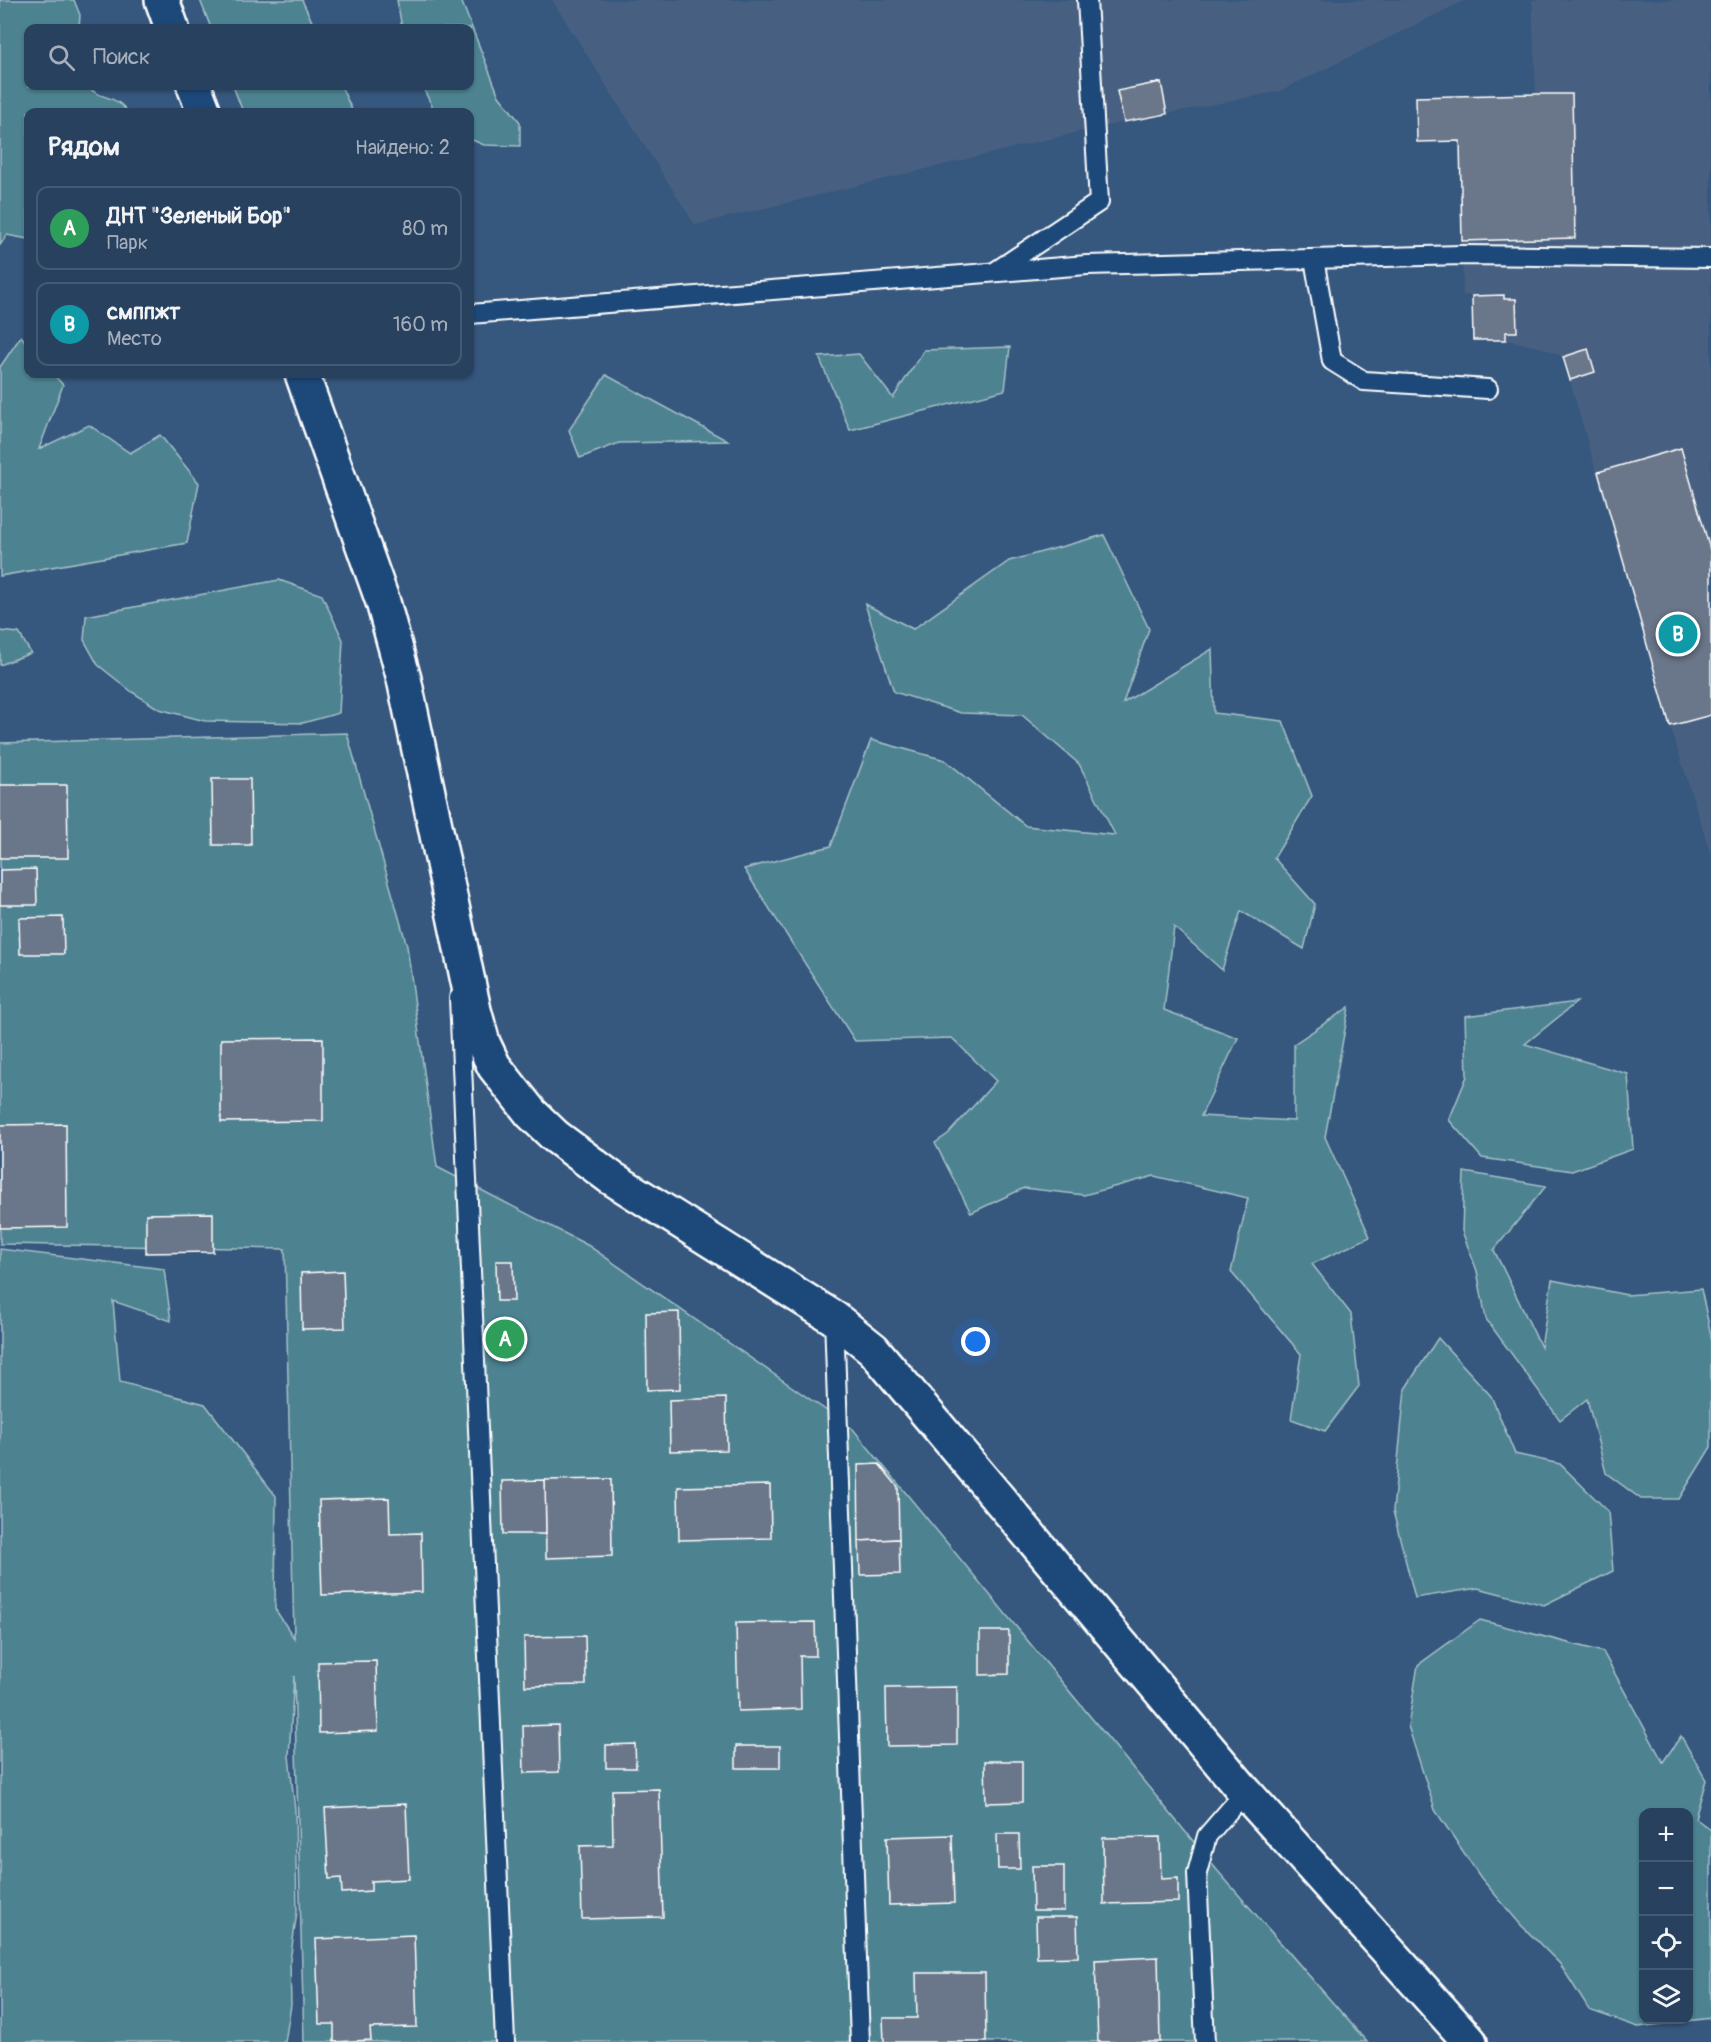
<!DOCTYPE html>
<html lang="ru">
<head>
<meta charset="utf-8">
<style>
  :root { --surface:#28415e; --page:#304864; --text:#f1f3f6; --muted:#a5afbc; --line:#445a73; --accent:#d6ab8b }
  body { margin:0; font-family:Pangolin,sans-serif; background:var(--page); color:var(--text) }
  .controls { position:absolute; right:18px; bottom:18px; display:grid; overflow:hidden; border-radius:12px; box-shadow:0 2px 4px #0004 }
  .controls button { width:54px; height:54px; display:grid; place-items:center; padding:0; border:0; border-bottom:2px solid var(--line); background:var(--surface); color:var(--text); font:30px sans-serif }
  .you { position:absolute; left:976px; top:1342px; width:21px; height:21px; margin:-15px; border:4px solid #fff; border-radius:50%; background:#1a73e8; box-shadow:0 0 0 9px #1a73e833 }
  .badge { display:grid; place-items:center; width:39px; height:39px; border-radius:50%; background:var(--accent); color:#fff; font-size:20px; font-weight:700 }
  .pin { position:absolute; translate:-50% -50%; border:3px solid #fff; box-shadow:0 2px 6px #0006 }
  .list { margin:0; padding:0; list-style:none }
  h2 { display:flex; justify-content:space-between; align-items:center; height:78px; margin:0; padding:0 24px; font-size:26px }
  h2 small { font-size:20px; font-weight:400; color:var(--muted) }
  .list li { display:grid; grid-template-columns:39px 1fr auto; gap:18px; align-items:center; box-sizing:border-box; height:84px; margin:0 12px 12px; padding:0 12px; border:2px solid var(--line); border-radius:12px }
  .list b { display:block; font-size:22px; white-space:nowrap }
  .list p { margin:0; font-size:20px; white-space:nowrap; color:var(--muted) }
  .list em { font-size:20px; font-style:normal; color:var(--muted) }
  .icon { flex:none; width:33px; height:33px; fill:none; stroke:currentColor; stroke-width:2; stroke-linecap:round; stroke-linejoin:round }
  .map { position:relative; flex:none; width:1711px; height:2042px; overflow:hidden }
  .search { position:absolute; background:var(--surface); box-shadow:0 2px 4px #0004; left:24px; top:24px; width:450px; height:66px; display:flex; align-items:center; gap:15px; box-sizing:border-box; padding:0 21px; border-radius:12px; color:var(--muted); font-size:22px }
  .panel { position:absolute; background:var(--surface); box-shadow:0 2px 4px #0004; left:24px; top:108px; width:450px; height:270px; border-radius:12px }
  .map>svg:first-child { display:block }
  .built { fill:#466081 }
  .green { fill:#4e8391; stroke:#a6c1c8; stroke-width:1.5; fill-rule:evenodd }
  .building { fill:#6a7689; stroke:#fff; stroke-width:1.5 }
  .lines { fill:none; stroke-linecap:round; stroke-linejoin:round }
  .lane-casing { stroke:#fff; stroke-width:22 }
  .street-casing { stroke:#fff; stroke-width:38 }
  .lane { stroke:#1f4a7a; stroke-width:18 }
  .street { stroke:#1f4a7a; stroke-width:33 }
</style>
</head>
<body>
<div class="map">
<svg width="1711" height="2042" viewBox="0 0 1711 2042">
  <rect width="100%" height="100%" fill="#36577e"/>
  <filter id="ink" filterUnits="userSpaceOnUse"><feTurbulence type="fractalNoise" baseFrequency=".0167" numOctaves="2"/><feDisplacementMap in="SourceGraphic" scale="12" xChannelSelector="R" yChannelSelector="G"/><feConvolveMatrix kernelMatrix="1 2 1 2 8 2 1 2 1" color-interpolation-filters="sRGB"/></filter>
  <g filter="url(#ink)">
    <!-- built -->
    <g class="built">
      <polygon points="552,0 1466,0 1280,91 1095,128 695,225"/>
      <polygon points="1532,0 1711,0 1711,855 1670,726 1563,357 1543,348 1507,340 1473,340 1472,296 1463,295 1462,241 1575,238 1572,94 1536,94"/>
    </g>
    <!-- green -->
    <g class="green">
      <path d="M0,0h74l6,15 -1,13h-51v58h60c10,14 26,7 40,26h-100v127l-21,-4 -7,10z"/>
      <polygon points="200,0 302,0 315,28 211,28"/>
      <polygon points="397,0 461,0 499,96 520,122 520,146 484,145 470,139 470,112 435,112 422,86 470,86 470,28 402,28"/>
      <polygon points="233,86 341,86 353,112 243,112"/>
      <polygon points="21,336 28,345 28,374 53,374 63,385 39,449 89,425 130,453 160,435 199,483 187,543 0,576 0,367"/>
      <polygon points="1010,347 1005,390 850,430 819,357 859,354 893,398 924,350"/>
      <polygon points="606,375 728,441 619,443 580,458 569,430"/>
      <polygon points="1104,535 1149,629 1123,703 1212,649 1214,713 1283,721 1312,796 1274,858 1315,904 1304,949 1241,911 1222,970 1174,927 1164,1010 1238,1038 1201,1116 1294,1121 1294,1044 1349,1007 1325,1137 1370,1237 1312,1264 1351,1314 1359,1386 1325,1431 1291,1419 1301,1354 1231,1272 1248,1198 1154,1176 1084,1195 1024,1188 971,1213 935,1143 948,1134 996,1081 952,1038 855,1041 744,869 831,846 871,740 945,760 1026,826 1115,835 1079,764 1022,715 961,713 894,692 865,604 913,629 1009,561"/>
      <polygon points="279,580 322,595 343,640 339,713 303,723 205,721 159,709 132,692 98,665 84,640 86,616"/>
      <polygon points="0,631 19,633 31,653 0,665"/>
      <polygon points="347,733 407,946 437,1167 589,1246 853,1429 1217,1870 1367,2042 304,2042 294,1676 289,1756 295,1810 297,1912 290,1961 291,2005 285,2042 0,2042 0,1249 164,1269 171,1321 113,1301 120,1382 205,1404 276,1496 275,1609 294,1638 285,1249 0,1244 0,743"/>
      <polygon points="1577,1002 1525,1044 1628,1074 1633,1149 1572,1171 1482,1158 1449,1120 1467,1076 1465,1016"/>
      <polygon points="1464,1172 1546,1186 1494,1250 1541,1347 1552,1280 1627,1295 1701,1289 1711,1335 1711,1447 1679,1499 1641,1499 1606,1473 1587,1399 1560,1420 1486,1319 1477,1271 1462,1231"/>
      <polygon points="1438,1338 1491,1396 1515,1454 1560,1464 1608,1511 1613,1571 1544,1605 1478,1588 1415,1598 1393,1511 1405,1389"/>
      <path d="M1480,1620l123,32 60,110 18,-26 25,44 -11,38 16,12v188l-73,9 -49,-17 -29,-46 -40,-40 -39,-46 -46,-68 -27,-84 10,-61zM1644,1812h44v208h-44z"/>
    </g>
    <!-- building -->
    <g class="building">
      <polygon points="1161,82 1167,114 1124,122 1117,91"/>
      <polygon points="1536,94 1572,94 1575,238 1462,241 1460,141 1417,142 1416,97"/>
      <polygon points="1504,295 1504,299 1516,299 1517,332 1506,332 1506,340 1473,340 1472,296"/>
      <polygon points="1588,349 1595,372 1570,380 1563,357"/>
      <polygon points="1681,448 1711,553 1711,715 1670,726 1598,472"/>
      <polygon points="212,779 250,779 251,845 213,845"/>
      <polygon points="0,785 67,785 68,858 0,858"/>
      <polygon points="36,869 37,905 0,905 0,870"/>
      <polygon points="63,917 64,954 20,954 19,918"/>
      <polygon points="323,1038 323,1121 221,1122 221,1039"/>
      <polygon points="66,1124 67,1227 0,1228 0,1125"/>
      <polygon points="213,1213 213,1252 146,1253 146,1214"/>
      <polygon points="496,1261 513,1261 514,1301 497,1301"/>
      <polygon points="343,1271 345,1328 302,1329 301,1273"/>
      <polygon points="679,1312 680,1389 647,1390 646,1313"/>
      <polygon points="726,1398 727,1450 670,1451 669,1400"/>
      <polygon points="879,1464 898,1487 899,1539 859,1541 858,1465"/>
      <polygon points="611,1479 612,1556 546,1558 545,1480"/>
      <polygon points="545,1480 546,1534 503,1534 502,1481"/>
      <polygon points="770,1485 771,1538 679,1540 678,1487"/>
      <polygon points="389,1498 390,1534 421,1533 422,1592 322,1595 319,1500"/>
      <polygon points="899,1539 900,1574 860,1575 859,1541"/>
      <polygon points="815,1622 816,1656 800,1656 801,1709 738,1711 736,1623"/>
      <polygon points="980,1631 1009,1631 1009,1674 980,1675"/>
      <polygon points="585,1636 586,1685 525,1686 524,1637"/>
      <polygon points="376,1661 378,1731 319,1733 318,1662"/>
      <polygon points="957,1687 957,1745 887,1746 886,1688"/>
      <polygon points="558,1725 559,1772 524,1773 523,1726"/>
      <polygon points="635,1744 636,1768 606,1768 606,1745"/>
      <rect x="736" y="1746" width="44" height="22"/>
      <polygon points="985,1761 1022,1761 1022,1802 986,1803"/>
      <polygon points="659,1789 663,1917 582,1919 580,1846 613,1845 612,1790"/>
      <polygon points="406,1804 409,1879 371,1881 371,1891 342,1893 341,1878 329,1879 325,1808"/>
      <polygon points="997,1834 1019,1834 1020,1869 998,1869"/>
      <polygon points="952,1835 954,1903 889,1905 887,1837"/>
      <polygon points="1160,1837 1161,1879 1178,1878 1178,1902 1104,1904 1103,1838"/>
      <polygon points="1032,1866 1064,1866 1064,1911 1033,1911"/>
      <polygon points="1036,1917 1077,1917 1078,1957 1037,1958"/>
      <polygon points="414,1935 417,2027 370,2028 371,2040 334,2042 334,2024 319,2024 316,1939"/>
      <polygon points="1158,1957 1160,2042 1098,2042 1095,1960"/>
      <polygon points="916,1973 985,1973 986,2042 884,2042 883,2018 917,2018"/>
    </g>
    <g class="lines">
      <!-- lane casing -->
      <g class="lane-casing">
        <g id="lane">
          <polyline points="1314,259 1332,361 1364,381 1488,389"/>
          <polyline points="996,271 1099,202 1087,0"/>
          <polyline points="470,314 1087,265 1462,255 1711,258"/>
          <polyline points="459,998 505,2042"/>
          <polyline points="834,1318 860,2042"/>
          <polyline points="1205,2042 1197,1873 1207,1836 1245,1792"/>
        </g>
      </g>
      <!-- street casing -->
      <g class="street-casing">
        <g id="street">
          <polyline points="162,0 172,28"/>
          <polyline points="194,86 204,112"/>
          <polyline points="302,374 383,602 404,679 474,1010 483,1043 494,1066 531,1113 555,1136 610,1177 834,1318 873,1349 1245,1792 1470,2042"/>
        </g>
      </g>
      <!-- lane -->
      <use href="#lane" class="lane"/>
      <!-- street -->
      <use href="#street" class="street"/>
    </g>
  </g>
</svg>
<div class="controls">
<button>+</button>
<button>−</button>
<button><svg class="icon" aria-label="locate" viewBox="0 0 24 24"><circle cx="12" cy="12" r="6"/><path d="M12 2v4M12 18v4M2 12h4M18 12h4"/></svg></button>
<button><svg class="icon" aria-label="layers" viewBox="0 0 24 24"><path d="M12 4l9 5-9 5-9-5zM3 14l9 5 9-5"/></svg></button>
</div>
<div class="you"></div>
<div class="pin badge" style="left:505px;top:1339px;background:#2e9e5b">A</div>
<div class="pin badge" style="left:1678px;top:634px;background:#0f9aa8">B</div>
<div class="search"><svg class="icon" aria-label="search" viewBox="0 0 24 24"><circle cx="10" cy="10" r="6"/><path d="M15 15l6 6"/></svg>Поиск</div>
<section class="panel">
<h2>Рядом<small>Найдено: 2</small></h2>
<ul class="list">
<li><span class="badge" style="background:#2e9e5b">A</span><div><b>ДНТ &quot;Зеленый Бор&quot;</b><p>Парк</p></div><em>80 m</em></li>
<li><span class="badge" style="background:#0f9aa8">B</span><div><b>смппжт</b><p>Место</p></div><em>160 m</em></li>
</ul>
</section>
</div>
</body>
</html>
